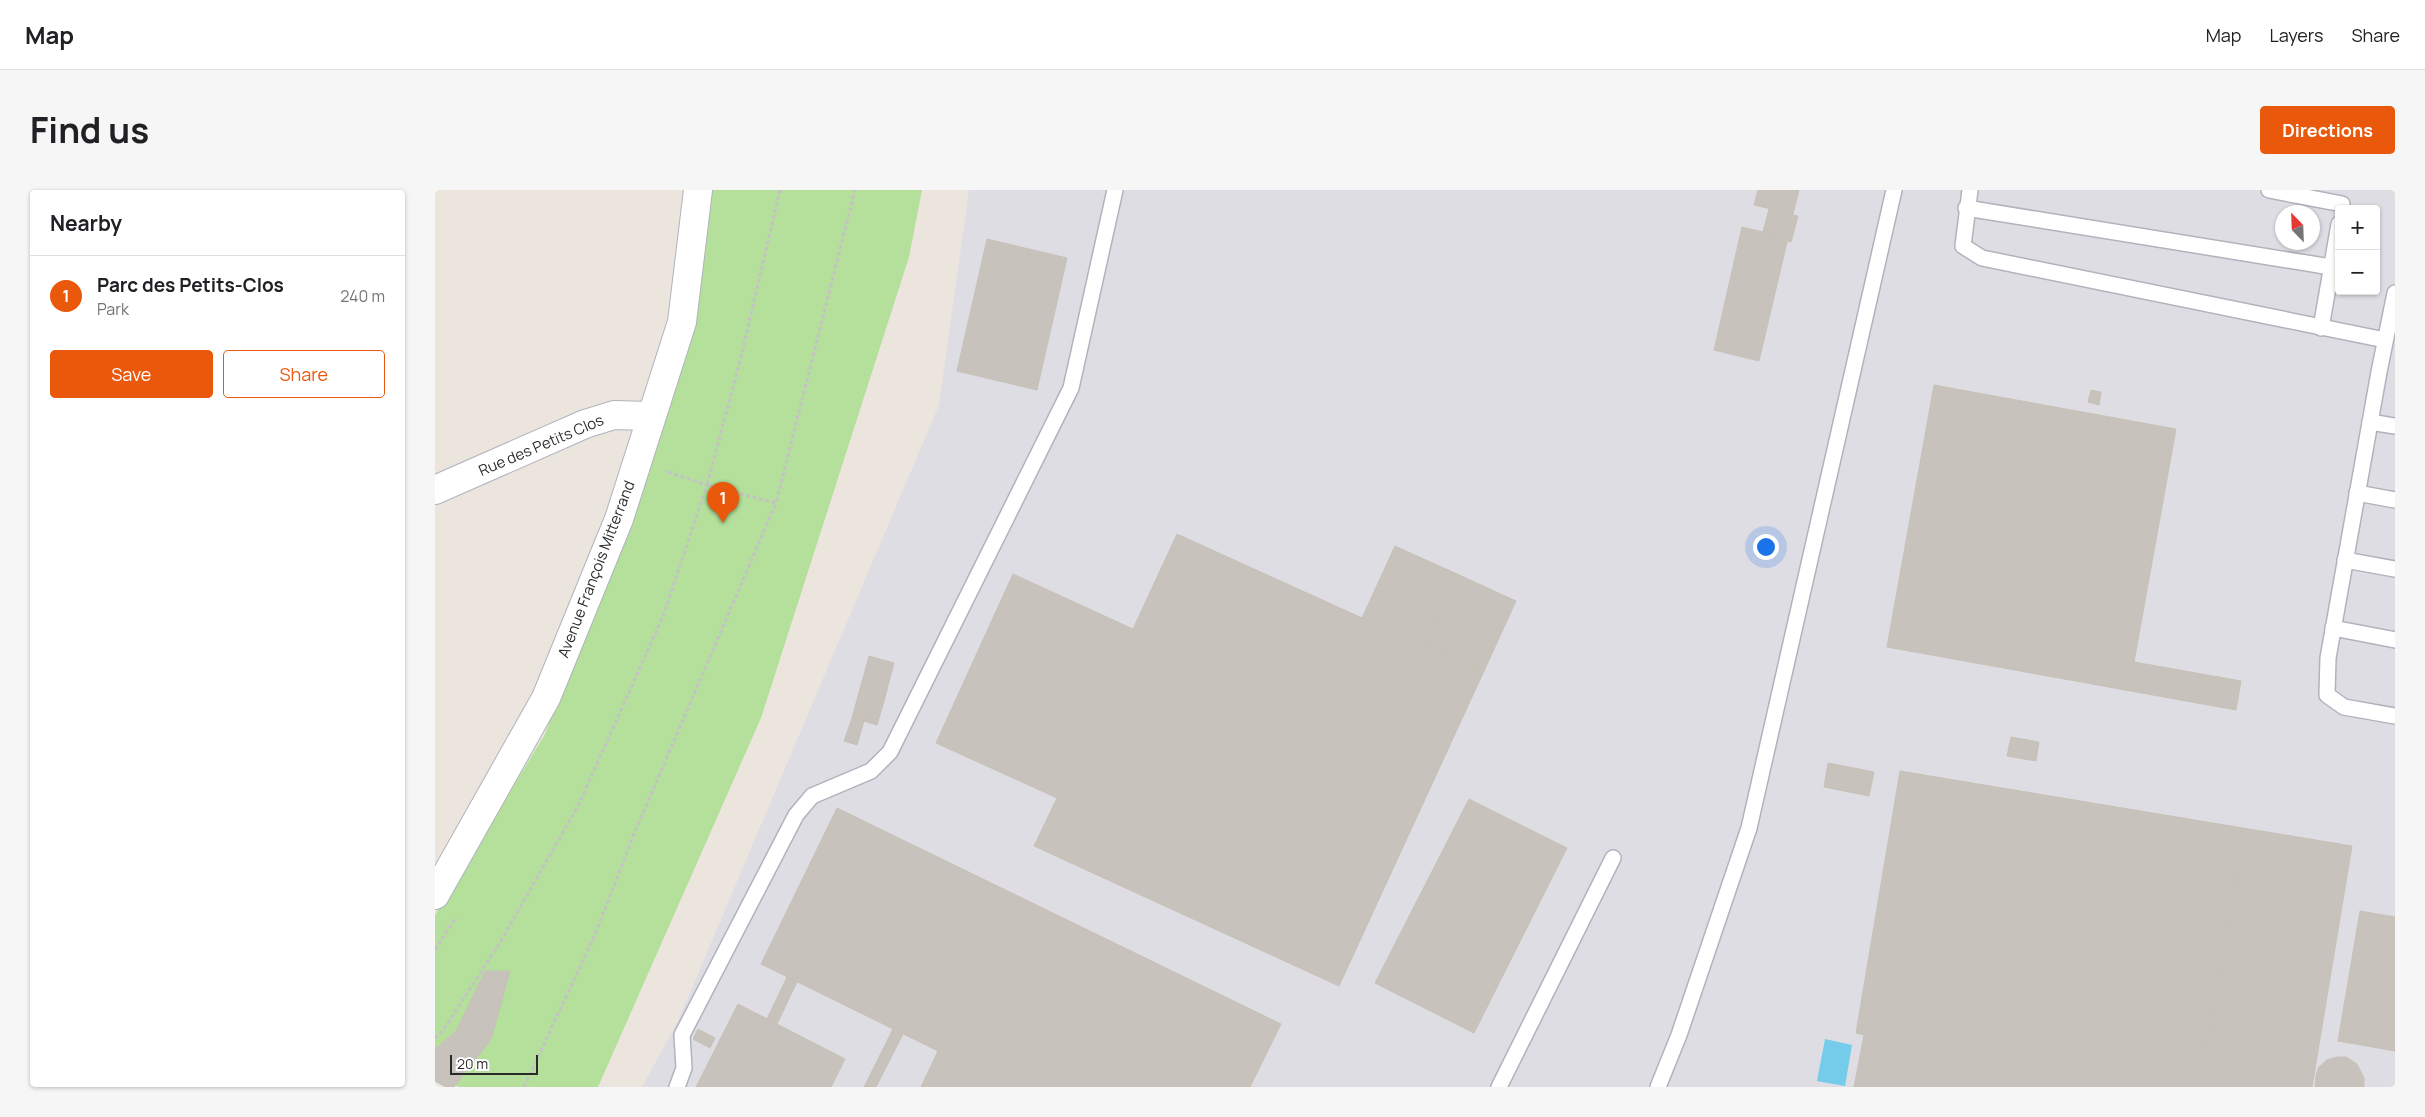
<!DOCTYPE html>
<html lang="en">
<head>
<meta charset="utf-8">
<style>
  :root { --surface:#fff; --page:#f6f6f6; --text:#202124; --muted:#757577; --line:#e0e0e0; --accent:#ea580c }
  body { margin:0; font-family:Manrope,sans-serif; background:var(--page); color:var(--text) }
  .controls { position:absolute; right:15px; top:15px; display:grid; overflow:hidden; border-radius:5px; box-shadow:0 1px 4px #0004 }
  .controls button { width:45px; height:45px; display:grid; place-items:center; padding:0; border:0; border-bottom:1px solid var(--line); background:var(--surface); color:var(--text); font:25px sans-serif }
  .compass { position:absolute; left:1840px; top:15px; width:45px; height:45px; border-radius:50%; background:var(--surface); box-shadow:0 1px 4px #0004; rotate:337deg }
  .scale { position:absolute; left:15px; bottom:12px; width:88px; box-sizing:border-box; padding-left:5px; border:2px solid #2a2a2a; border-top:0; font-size:14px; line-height:18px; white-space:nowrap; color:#2a2a2a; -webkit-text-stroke:4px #fff; paint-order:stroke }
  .you { position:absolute; left:1330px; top:356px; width:18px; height:18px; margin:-12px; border:4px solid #fff; border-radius:50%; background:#1a73e8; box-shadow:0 0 0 8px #1a73e833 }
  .badge { display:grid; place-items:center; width:32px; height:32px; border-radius:50%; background:var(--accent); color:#fff; font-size:16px; font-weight:700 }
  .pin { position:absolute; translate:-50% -41px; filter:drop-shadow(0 1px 2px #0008) }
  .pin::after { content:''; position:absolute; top:26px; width:18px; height:15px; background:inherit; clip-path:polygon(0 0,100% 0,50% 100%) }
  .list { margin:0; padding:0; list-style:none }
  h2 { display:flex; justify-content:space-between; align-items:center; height:65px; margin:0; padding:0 20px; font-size:21px }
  h2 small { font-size:16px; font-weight:400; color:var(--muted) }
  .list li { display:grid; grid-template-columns:32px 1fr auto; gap:15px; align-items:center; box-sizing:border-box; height:80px; padding:0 20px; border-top:1px solid var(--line) }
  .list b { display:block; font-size:19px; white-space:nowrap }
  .list p { margin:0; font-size:16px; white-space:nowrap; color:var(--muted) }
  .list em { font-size:16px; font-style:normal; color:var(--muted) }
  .actions { display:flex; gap:10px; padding:15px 20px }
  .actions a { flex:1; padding:11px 0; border:1px solid var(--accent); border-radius:5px; text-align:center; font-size:18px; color:var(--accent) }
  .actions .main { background:var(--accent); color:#fff }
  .map { position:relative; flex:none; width:1960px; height:897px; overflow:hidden; border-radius:5px }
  header { display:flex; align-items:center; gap:30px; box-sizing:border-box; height:70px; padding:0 25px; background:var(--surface); border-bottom:1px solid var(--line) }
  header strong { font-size:24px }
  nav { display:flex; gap:28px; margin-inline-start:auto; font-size:18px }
  .intro { display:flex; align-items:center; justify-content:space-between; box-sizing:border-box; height:120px; padding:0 30px }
  h1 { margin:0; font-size:35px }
  .button { padding:12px 22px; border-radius:5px; background:var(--accent); color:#fff; font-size:18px; font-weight:700 }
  main { display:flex; gap:30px; padding:0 30px }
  aside { flex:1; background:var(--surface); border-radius:5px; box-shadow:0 1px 4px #0004 }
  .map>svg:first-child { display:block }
  .industrial { fill:#dfdde4; fill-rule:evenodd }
  .green { fill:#b4e09b }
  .water { fill:#74ccea }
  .building { fill:#c7c2bc; stroke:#c7c1b6 }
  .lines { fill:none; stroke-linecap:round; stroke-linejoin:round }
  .service-casing { stroke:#b0b3bd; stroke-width:18 }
  .minor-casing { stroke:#b0b3bd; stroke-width:30 }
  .path { stroke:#c3c3c3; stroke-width:3; stroke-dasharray:4 2.5; stroke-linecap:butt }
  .service { stroke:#fff; stroke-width:15 }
  .minor { stroke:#fff; stroke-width:28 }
  .labels { text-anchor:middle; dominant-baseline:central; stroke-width:5; stroke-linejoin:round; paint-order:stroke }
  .street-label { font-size:15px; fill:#2a2a2a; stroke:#fff }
</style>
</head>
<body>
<header>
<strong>Map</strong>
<nav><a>Map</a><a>Layers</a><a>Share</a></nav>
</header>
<div class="intro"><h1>Find us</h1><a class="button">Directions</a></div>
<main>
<aside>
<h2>Nearby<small></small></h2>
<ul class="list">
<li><span class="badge">1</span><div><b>Parc des Petits-Clos</b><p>Park</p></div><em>240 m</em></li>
</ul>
<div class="actions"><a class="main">Save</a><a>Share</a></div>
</aside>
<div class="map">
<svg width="1960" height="897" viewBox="0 0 1960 897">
  <rect width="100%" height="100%" fill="#ece5dd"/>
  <!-- industrial -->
  <path class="industrial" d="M534,0h1426v897h-1753l35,-64 262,-618zM1904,19h37v82h-37zM1848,22h30v30h-30z"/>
  <!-- green -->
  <polygon class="green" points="264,0 487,0 474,67 326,528 163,897 24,897 0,886 0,725 110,544 257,138"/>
  <!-- water -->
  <polygon class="water" points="1390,849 1417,855 1410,896 1382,891"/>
  <!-- building -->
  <g class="building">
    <polygon points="1323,0 1364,0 1358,24 1319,15"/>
    <polygon points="1334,19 1363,26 1356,52 1352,51 1353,48 1328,42"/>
    <polygon points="1307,37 1353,48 1324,171 1279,160"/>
    <polygon points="552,49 632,68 602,200 522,181"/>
    <polygon points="1499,195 1741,239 1699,472 1806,491 1801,520 1452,457"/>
    <polygon points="1656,200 1666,202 1664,215 1653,212"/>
    <polygon points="742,344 927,428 960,356 1022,384 990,454 1049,481 904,796 599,656 622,608 501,553 578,384 698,439"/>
    <polygon points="1022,384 1081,411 1049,481 990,454"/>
    <polygon points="434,466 459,473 449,511 435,508 429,531 417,528"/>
    <polygon points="435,508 449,511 442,535 429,531"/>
    <polygon points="417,528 429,531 422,555 409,551"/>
    <polygon points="1576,547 1604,552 1601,571 1572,566"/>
    <polygon points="1393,573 1439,582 1434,606 1389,597"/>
    <polygon points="1465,581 1808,638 1764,897 1419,897 1429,845 1421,843"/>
    <polygon points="1034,609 1132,658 1039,843 940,793"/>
    <polygon points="402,618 846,834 815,897 486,897 503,861 326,774"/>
    <polygon points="1808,638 1917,656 1877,897 1764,897"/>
    <polygon points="1925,721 1960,727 1960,861 1903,851"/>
    <polygon points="50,781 75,781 56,850 19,897 11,897 0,891 0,859 21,841"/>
    <polygon points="352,787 362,792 342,834 332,829"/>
    <polygon points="303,814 410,869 396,897 261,897"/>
    <polygon points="263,839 280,848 275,858 258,849"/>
    <polygon points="458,839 468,844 441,897 429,897"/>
    <polygon points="1902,867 1911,867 1922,874 1929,888 1929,897 1880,897 1881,885 1884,877 1892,870"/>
  </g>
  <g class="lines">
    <!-- service casing -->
    <g class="service-casing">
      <g id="service">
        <polyline points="1535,0 1528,56 1547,68 1950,150"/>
        <polyline points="1834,0 1907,14"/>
        <polyline points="1531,18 1896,77"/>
        <polyline points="1960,103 1944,182 1893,468 1892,505 1909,517 1960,526"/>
        <polyline points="1886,138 1904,34"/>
        <polyline points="1935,232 1960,236"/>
        <polyline points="1922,303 1960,310"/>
        <polyline points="1910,370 1960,379"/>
        <polyline points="1898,438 1960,450"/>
        <polyline points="242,897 249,878 247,845 361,625 377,606 436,581 455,562 636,198 680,0"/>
        <polyline points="1064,897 1178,668"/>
        <polyline points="1223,897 1244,845 1314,638 1459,0"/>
      </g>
    </g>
    <!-- minor casing -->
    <g class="minor-casing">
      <g id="minor">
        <polyline points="0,300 150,234 179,225 216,226"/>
        <polyline points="0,705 111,508 184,329 247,132 263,0"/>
      </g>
    </g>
    <!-- path -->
    <g class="path">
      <polyline points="345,0 305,171 272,295 341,313 420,0"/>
      <polyline points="0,760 21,727"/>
      <polyline points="0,848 7,842 66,751 144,614 228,426 272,295 230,281"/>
      <polyline points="89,897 158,749 201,639 341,313"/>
    </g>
    <!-- service -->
    <use href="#service" class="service"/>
    <!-- minor -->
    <use href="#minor" class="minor"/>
  </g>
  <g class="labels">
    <!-- street labels -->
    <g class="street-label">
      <text transform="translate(106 255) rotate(-23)">Rue des Petits Clos</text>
      <text transform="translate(161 379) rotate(-69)">Avenue François Mitterrand</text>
    </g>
  </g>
</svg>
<div class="controls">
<button>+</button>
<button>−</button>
</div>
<svg class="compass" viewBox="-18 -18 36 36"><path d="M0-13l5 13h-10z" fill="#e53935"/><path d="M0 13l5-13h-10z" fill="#757577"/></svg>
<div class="scale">20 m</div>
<div class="you"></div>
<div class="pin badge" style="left:288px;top:333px">1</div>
</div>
</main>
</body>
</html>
